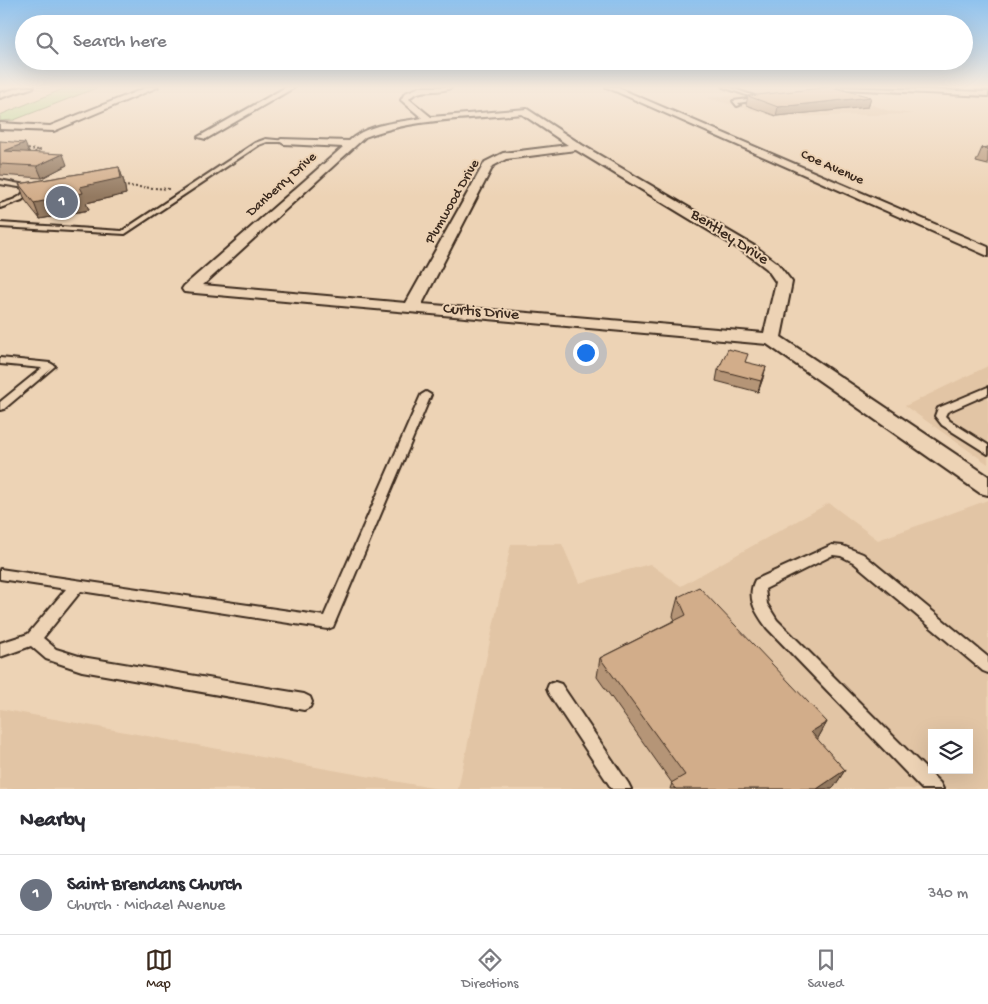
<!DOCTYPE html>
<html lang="en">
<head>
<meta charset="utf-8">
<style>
  :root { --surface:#fff; --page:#f2f2f3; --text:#2b2b33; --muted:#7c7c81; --line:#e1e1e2; --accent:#3b2a1e }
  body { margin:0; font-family:"Gochi Hand",sans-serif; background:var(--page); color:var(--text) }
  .controls { position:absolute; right:15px; bottom:15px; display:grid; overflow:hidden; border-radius:0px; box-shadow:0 5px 20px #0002 }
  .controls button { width:45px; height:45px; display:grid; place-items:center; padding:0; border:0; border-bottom:1px solid var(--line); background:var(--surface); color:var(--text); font:25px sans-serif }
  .you { position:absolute; left:585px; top:352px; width:18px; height:18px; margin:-12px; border:4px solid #fff; border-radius:50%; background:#1a73e8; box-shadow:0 0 0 8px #1a73e833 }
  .badge { display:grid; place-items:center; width:32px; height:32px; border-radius:50%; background:var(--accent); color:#fff; font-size:16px; font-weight:700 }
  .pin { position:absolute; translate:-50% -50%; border:2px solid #fff; box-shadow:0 1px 5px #0006 }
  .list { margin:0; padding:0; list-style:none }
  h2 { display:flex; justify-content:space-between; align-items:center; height:65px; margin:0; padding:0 20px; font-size:21px }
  h2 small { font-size:16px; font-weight:400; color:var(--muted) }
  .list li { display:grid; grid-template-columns:32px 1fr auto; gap:15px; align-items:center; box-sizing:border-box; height:80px; padding:0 20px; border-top:1px solid var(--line) }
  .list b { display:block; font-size:19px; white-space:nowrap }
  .list p { margin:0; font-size:16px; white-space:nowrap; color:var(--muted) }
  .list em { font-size:16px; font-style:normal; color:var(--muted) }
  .icon { flex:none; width:28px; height:28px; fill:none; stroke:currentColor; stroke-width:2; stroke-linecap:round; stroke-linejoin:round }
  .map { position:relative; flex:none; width:988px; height:789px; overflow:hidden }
  .search { position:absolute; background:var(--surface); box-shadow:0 5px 20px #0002; left:15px; right:15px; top:15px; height:55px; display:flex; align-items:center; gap:12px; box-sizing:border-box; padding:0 18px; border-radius:28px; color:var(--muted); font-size:19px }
  .sheet { height:145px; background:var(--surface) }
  nav { display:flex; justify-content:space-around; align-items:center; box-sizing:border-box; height:70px; border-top:1px solid var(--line); background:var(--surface); font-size:14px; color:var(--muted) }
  nav a { display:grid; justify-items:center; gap:2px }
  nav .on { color:var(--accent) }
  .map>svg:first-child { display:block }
  .built { fill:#e2c5a5; fill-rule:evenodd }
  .green { fill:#b3d58f; stroke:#778056 }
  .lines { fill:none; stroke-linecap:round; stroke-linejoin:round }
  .service-casing { stroke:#3b2a1e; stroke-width:4 }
  .minor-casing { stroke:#3b2a1e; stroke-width:4 }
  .path { stroke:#3b2a1e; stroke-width:2; stroke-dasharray:2 2; stroke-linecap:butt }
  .service { fill:#edd3b5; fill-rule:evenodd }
  .minor { fill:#edd3b5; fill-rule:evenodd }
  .wall { fill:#b59577; stroke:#3b2a1e }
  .shaded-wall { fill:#937961; stroke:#3b2a1e }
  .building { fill:#d2ad8a; stroke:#3b2a1e }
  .labels { text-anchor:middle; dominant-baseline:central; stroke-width:4; stroke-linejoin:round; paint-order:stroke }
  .far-street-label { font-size:14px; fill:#3b2a1e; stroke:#edd3b5 }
  .street-label { font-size:16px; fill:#3b2a1e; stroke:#edd3b5 }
</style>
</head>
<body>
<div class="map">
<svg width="988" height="789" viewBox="0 0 988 789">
  <rect width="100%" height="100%" fill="#edd3b5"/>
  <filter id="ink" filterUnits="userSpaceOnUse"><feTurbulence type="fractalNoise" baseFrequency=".02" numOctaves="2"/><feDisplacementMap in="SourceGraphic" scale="10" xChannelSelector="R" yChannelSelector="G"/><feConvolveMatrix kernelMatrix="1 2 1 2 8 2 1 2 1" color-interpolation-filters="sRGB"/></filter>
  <g filter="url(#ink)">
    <!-- built -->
    <g class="built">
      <polygon points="716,87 831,89 889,111 914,114 777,117 707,98 737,95"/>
      <polygon points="988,366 988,464 905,406"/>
      <path d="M988,500v289h-530l53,-245h51l17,39 71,-19 31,22 148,-83 49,37zM932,733h37v37h-37z"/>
      <polygon points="0,709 327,769 438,789 0,789"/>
    </g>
    <!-- green -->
    <polygon class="green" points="68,87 99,87 14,120 0,121 0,115"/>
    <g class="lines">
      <!-- service casing -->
      <g class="service-casing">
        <g id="service">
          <polygon points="723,87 728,87 763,99 738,103 740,105 737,106 733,101 755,98"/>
          <polygon points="266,139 286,141 284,142 267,142 259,145 125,234 0,227 0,223 122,231 255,143"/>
          <path d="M0,180l30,6v7l-8,7 -22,8v-4c9,-3 23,-5 25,-16l-25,-4z"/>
          <polygon points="0,358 50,363 55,366 4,409 0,410 0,402 42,368 0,364"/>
          <polygon points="988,387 988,394 947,412 945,416 950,421 988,445 988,454 942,425 935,416 938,408"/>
          <polygon points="426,392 431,395 333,627 328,629 81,591 43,638 56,649 82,657 304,694 310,697 312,702 310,707 304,710 82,671 46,659 31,646 0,657 0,643 28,634 66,589 0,579 0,569 324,616 421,395"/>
          <path d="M832,545l11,1 20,8 125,103v16l-5,-2 -130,-109 -12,-6 -8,-1 -68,34 2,15 10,16 163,163 3,6h-21l-155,-161c-11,-15 -21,-30 -12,-48z"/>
          <polygon points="555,682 561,684 628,783 631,789 612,789 549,694 547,689 549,684"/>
        </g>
      </g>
      <!-- minor casing -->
      <g class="minor-casing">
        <g id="minor">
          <polygon points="22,87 34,87 0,98 0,93"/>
          <polygon points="148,87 158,87 54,131 0,129 0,123 50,126"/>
          <polygon points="286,87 295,87 206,139 198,137"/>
          <path d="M420,87h32c-12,8 -32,-1 -43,12l22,18 96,-8 55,36 174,102 21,16 15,19 -11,55 207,139v19l-8,-2 -213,-149 -583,-52 -2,-3 2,-3 159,-139 -59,-3 -5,-3 2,-2 68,2c20,-18 47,-18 73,-23l-21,-18 4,-7zM522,114l46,31 -65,8 -18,9 -79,141 -203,-18 162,-148c49,-19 106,-18 157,-23zM576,150l170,103 21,16 9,13 -12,51 -342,-29 71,-138 13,-7z"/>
          <polygon points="606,87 616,87 988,247 988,256"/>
          <polygon points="838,87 988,92 988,96 842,89"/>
        </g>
      </g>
      <!-- path -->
      <g class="path">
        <polyline points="24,149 40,150 31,154"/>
        <polyline points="123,186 169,189"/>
      </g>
      <!-- service -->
      <use href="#service" class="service"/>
      <!-- minor -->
      <use href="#minor" class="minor"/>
    </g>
    <!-- wall -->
    <g class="wall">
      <polygon points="983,87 988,87 988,90"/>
      <polygon points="748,96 871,97 868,107 776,116 746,105"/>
      <polygon points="0,141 28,152 67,165 42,178 0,175"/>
      <polygon points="988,147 988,165 976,162 982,148"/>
      <polygon points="119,167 124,182 126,194 86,203 89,210 40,219 25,200 19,184"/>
      <polygon points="746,362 763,378 758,392 716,381 718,370"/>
      <polygon points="678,597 827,722 817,740 845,770 834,787 832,789 670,789 672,783 597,677 600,658 675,620 673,616"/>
    </g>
    <!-- shaded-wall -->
    <g class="shaded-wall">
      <polygon points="871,97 868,107 776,116 778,107"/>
      <polygon points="25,143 29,153 4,151"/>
      <polygon points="63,154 67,165 42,178 37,166"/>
      <polygon points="119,167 124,182 126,194 86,203 89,210 40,219 34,203 80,187"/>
      <polygon points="766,367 763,378 758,392 761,381"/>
      <polygon points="827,722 817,740 811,732"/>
      <polygon points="845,770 834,787 832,789 817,789"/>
    </g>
    <!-- building -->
    <g class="building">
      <polygon points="831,87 871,97 778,107 748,96"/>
      <polygon points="0,141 25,143 4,151 63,154 37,166 0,164"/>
      <polygon points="988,147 988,150 982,148"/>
      <polygon points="119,167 121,178 80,187 83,193 34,203 19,184"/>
      <polygon points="728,349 748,354 745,362 766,367 761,381 718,370"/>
      <polygon points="699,587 827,722 811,732 845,770 817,789 676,789 671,783 685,775 600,658 686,615 678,597"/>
    </g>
  </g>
  <!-- sky -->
  <linearGradient id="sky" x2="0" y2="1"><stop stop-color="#8fc2ee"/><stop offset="0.44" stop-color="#f7ebde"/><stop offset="1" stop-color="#f7ebde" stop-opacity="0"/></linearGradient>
  <rect width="988" height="197" fill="url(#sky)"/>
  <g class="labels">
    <!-- far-street labels -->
    <g class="far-street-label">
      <text transform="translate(832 168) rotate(24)">Coe Avenue</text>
      <text transform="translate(282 185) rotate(-42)">Danberry Drive</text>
      <text transform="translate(453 202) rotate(-60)">Plumwood Drive</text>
    </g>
    <!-- street labels -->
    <g class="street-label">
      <text transform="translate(729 238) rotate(33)">Bentley Drive</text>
      <text transform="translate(481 313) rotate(5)">Curtis Drive</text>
    </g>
  </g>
</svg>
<div class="controls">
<button><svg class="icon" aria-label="layers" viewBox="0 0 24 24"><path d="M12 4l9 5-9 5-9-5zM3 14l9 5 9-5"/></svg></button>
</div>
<div class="you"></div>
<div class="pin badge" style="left:62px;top:202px;background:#6b7280">1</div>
<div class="search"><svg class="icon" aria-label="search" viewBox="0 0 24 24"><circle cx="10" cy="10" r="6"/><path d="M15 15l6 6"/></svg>Search here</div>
</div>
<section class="sheet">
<h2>Nearby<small></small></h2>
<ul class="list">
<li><span class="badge" style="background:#6b7280">1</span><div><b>Saint Brendans Church</b><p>Church · Michael Avenue</p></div><em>340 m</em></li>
</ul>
</section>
<nav>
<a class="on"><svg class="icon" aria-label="map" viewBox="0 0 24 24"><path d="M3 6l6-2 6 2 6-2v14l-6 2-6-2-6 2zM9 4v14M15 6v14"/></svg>Map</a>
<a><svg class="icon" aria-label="directions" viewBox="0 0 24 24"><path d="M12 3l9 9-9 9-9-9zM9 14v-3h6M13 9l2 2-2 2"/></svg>Directions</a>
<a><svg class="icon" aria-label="saved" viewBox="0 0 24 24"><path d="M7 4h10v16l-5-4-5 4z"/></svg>Saved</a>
</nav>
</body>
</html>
